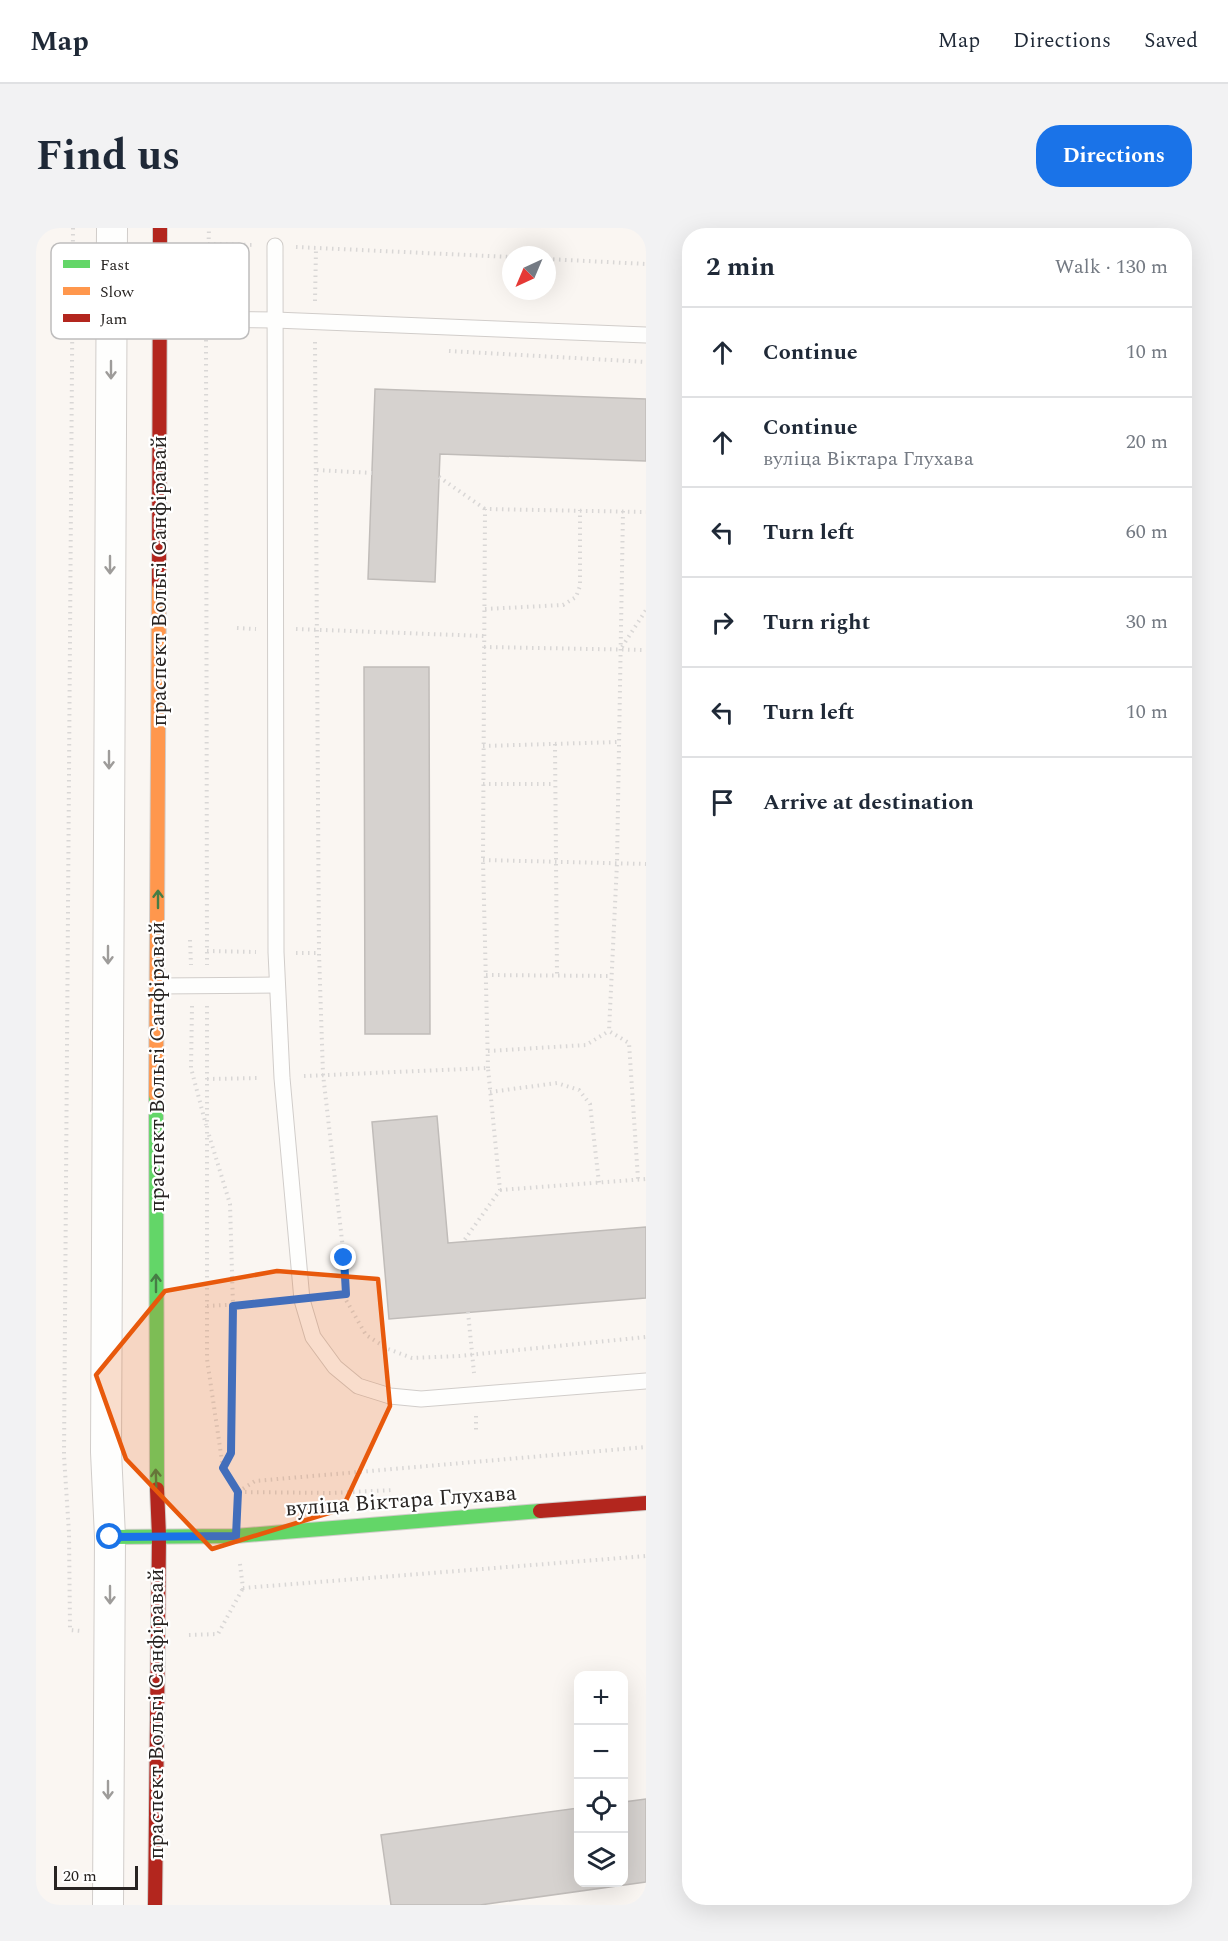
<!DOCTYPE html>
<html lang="en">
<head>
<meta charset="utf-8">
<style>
  :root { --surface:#fff; --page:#f2f2f3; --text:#1f2937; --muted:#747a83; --line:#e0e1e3; --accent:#1a73e8 }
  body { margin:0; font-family:Spectral,serif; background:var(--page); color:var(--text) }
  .controls { position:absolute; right:18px; bottom:18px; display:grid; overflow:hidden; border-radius:12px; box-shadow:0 6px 24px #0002 }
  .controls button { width:54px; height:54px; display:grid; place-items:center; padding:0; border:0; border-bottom:2px solid var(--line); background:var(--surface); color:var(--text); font:30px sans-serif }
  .compass { position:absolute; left:466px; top:18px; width:54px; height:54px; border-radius:50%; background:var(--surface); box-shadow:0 6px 24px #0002; rotate:224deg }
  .scale { position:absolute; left:18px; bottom:15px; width:84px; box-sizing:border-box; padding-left:6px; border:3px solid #282422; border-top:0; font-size:16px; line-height:21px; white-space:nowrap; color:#282422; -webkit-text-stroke:4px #fff; paint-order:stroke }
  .stop { position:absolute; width:18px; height:18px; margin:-14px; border:4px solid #1a73e8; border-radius:50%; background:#fff }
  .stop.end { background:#1a73e8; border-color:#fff; box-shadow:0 2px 6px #0008 }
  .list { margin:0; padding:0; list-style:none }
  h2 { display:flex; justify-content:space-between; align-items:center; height:78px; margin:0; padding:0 24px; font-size:26px }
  h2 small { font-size:20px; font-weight:400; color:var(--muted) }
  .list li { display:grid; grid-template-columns:39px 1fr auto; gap:18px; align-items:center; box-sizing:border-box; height:90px; padding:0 24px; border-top:2px solid var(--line) }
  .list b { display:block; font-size:22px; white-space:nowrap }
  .list p { margin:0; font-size:20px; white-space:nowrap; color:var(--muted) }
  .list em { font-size:20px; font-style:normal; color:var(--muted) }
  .icon { flex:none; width:33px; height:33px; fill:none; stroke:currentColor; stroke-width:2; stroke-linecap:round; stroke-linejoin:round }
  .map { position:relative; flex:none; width:610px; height:1677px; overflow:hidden; border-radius:24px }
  header { display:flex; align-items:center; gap:36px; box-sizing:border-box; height:84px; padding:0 30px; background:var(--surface); border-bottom:2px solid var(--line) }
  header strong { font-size:28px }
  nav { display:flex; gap:33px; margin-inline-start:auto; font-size:21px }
  .intro { display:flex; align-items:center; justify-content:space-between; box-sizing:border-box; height:144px; padding:0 36px }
  h1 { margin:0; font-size:42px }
  .button { padding:15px 27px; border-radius:24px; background:var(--accent); color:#fff; font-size:21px; font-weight:700 }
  main { display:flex; gap:36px; padding:0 36px }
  aside { flex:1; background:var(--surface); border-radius:24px; box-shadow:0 6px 24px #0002 }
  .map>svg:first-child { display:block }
  .building { fill:#d6d2cf; stroke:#c0bcb9; stroke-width:1.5 }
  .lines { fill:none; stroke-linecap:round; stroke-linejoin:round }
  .lane-casing { stroke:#d1cdca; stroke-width:17 }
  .street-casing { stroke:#d1cdca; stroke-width:32 }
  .fast-casing { stroke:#d1cdca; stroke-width:16 }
  .slow-casing { stroke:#d1cdca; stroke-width:16 }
  .jam-casing { stroke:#d1cdca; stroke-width:16 }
  .path { stroke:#d9d7d6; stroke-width:4; stroke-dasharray:1.5 4.5; stroke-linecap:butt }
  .lane { stroke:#fefefd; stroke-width:15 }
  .street { stroke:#fefefd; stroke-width:30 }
  .fast { stroke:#63d668; stroke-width:14 }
  .slow { stroke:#ff974d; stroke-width:14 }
  .jam { stroke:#b3261e; stroke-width:14 }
  .oneway { stroke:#9e9c9a }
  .oneway2 { stroke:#467d45 }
  .route { stroke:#1a73e8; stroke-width:8 }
  .marked { fill:#e8590c; fill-opacity:0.2; stroke:#e8590c; stroke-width:4.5; stroke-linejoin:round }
  .labels { text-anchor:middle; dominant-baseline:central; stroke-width:4.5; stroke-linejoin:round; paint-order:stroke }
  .street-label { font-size:22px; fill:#282422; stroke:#fff }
  .key { fill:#fff; stroke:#bebdbd; stroke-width:1.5 }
  .key-label { font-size:16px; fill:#282422 }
</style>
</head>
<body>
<header>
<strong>Map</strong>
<nav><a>Map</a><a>Directions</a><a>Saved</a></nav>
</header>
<div class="intro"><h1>Find us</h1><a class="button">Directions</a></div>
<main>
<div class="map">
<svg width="610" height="1677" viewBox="0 0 610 1677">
  <rect width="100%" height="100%" fill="#faf6f2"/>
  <!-- building -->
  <g class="building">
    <polygon points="339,161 610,171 610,233 404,226 399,354 332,351"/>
    <polygon points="328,439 393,439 394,806 329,806"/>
    <polygon points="401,888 412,1015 610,999 610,1070 353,1091 336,894"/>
    <polygon points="610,1571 610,1654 444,1677 355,1677 345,1607 542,1580 542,1654 588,1654 588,1574"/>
  </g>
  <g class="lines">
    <!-- lane casing -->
    <g class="lane-casing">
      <g id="lane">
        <polyline points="239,18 240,724 246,850 266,1072 277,1109 299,1139 322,1158 354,1168 385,1171 610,1153"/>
        <polyline points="123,91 239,92 610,107"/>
        <polyline points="121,758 241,757"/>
      </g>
    </g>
    <!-- street casing -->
    <g class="street-casing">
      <polyline id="street" points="72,1677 74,1309 70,1224 76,0"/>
    </g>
    <!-- fast casing -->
    <g class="fast-casing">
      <g id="fast">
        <polyline points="120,867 121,1261"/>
        <polyline points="74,1309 199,1308 504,1283"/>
      </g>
    </g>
    <!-- slow casing -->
    <g class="slow-casing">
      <polyline id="slow" points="120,867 123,355"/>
    </g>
    <!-- jam casing -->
    <g class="jam-casing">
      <g id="jam">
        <polyline points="123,355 124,0"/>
        <polyline points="504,1283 610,1275"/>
        <polyline points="119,1677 123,1308 121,1261"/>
      </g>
    </g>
    <!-- path -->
    <g class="path">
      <polyline points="37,0 28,1228 33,1305 34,1402 46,1403"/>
      <polyline points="172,16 220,17"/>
      <polyline points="260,19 475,29"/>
      <polyline points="511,31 610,36"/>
      <polyline points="171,71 173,0"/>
      <polyline points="279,73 280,20"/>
      <polyline points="170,112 171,737"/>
      <polyline points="279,114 283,725 287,846 308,1030 310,1072 330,1107 352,1121 376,1130 423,1128 610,1109"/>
      <polyline points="413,123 610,134"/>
      <polyline points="281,242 336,245"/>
      <polyline points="403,249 449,281"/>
      <polyline points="587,283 581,635 573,803 593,815 602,951"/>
      <polyline points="449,381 527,377 540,369 544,358 544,282"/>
      <polyline points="201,400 220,401"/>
      <polyline points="260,401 448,408"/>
      <polyline points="448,419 610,422"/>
      <polyline points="586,419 610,382"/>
      <polyline points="519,516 521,747"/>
      <polyline points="447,518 583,514"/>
      <polyline points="447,556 519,556"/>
      <polyline points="447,632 610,636"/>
      <polyline points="154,712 155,737"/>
      <polyline points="171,723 220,724"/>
      <polyline points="260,725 283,725"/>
      <polyline points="450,747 576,748"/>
      <polyline points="156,778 155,840 170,897"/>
      <polyline points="171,778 171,1131 187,1240 202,1264 201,1278"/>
      <polyline points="452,823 550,817 573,803"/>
      <polyline points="452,840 447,632 449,281 610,284"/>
      <polyline points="268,848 452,840 464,962 427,1014"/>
      <polyline points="171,851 224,850"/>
      <polyline points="454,864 521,855 543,862 554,876 563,955"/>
      <polyline points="173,907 194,976 197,1078 196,1225 188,1240"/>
      <polyline points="464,962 610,951"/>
      <polyline points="287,1069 310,1066"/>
      <polyline points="171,1078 247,1074"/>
      <polyline points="432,1084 438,1145"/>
      <polyline points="440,1188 440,1202"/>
      <polyline points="202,1264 219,1253 610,1219"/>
      <polyline points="203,1264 295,1265 357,1262"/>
      <polyline points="204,1336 207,1360 610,1328"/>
      <polyline points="153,1407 182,1406 207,1360"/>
    </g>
    <!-- lane -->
    <use href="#lane" class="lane"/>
    <!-- street -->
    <use href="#street" class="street"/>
    <!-- fast -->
    <use href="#fast" class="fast"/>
    <!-- slow -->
    <use href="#slow" class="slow"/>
    <!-- jam -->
    <use href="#jam" class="jam"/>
  </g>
  <!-- one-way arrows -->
  <defs><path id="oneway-shaft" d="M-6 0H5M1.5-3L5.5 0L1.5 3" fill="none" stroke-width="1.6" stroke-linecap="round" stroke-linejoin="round" transform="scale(1.5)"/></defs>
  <g class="oneway">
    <use href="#oneway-shaft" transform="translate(75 142) rotate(90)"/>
    <use href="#oneway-shaft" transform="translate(74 337) rotate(90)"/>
    <use href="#oneway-shaft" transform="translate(73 532) rotate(90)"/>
    <use href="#oneway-shaft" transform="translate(72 727) rotate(90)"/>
    <use href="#oneway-shaft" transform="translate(74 1367) rotate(90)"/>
    <use href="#oneway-shaft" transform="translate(72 1562) rotate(90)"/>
  </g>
  <g class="oneway2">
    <use href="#oneway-shaft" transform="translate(122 671) rotate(-90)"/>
    <use href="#oneway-shaft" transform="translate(120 1055) rotate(-90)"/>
    <use href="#oneway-shaft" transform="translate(120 1250) rotate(-92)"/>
  </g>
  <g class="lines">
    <!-- route -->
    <polyline class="route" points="74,1309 200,1308 202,1264 187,1240 195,1225 197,1078 310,1066 308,1030"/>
  </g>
  <!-- marked area -->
  <path class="marked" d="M241,1043l101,8 12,127 -48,103 -130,40 -86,-90 -30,-84 69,-84z"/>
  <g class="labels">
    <!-- street labels -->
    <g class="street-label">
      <text transform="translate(123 353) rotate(-90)">праспект Вольгі Санфіравай</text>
      <text transform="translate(121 839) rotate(-90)">праспект Вольгі Санфіравай</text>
      <text transform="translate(365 1273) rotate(-4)">вуліца Віктара Глухава</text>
      <text transform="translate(120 1486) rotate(-90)">праспект Вольгі Санфіравай</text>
    </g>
  </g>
  <!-- legend -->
  <rect x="15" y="15" width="198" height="96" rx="9" class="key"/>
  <rect x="27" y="32" width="27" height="8" fill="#63d668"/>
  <rect x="27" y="59" width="27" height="8" fill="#ff974d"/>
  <rect x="27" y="86" width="27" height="8" fill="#b3261e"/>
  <g class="key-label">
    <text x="64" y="42">Fast</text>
    <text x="64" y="69">Slow</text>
    <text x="64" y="96">Jam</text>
  </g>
</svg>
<div class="controls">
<button>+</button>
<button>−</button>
<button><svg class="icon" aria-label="locate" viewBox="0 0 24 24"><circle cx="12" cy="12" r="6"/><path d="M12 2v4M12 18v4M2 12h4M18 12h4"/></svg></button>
<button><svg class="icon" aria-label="layers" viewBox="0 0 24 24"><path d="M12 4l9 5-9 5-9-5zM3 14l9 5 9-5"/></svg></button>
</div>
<svg class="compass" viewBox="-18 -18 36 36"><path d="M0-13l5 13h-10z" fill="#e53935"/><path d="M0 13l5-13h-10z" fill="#747a83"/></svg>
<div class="scale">20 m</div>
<div class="stop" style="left:74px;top:1309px"></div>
<div class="stop end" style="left:308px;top:1030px"></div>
</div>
<aside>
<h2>2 min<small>Walk · 130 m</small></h2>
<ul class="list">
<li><svg class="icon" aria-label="ahead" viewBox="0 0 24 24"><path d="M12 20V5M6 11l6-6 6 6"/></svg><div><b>Continue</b></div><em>10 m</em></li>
<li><svg class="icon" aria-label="ahead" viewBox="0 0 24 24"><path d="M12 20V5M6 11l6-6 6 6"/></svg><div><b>Continue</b><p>вуліца Віктара Глухава</p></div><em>20 m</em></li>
<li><svg class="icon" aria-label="left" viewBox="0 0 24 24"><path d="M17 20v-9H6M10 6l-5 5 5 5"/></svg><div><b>Turn left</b></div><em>60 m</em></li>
<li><svg class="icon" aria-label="right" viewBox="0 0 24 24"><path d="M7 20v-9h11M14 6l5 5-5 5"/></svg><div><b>Turn right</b></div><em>30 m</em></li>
<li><svg class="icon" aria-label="left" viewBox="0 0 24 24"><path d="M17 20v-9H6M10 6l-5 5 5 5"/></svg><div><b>Turn left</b></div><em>10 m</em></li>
<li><svg class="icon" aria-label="arrive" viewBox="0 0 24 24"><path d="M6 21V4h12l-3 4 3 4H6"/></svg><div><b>Arrive at destination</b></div></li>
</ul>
</aside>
</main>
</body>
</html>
